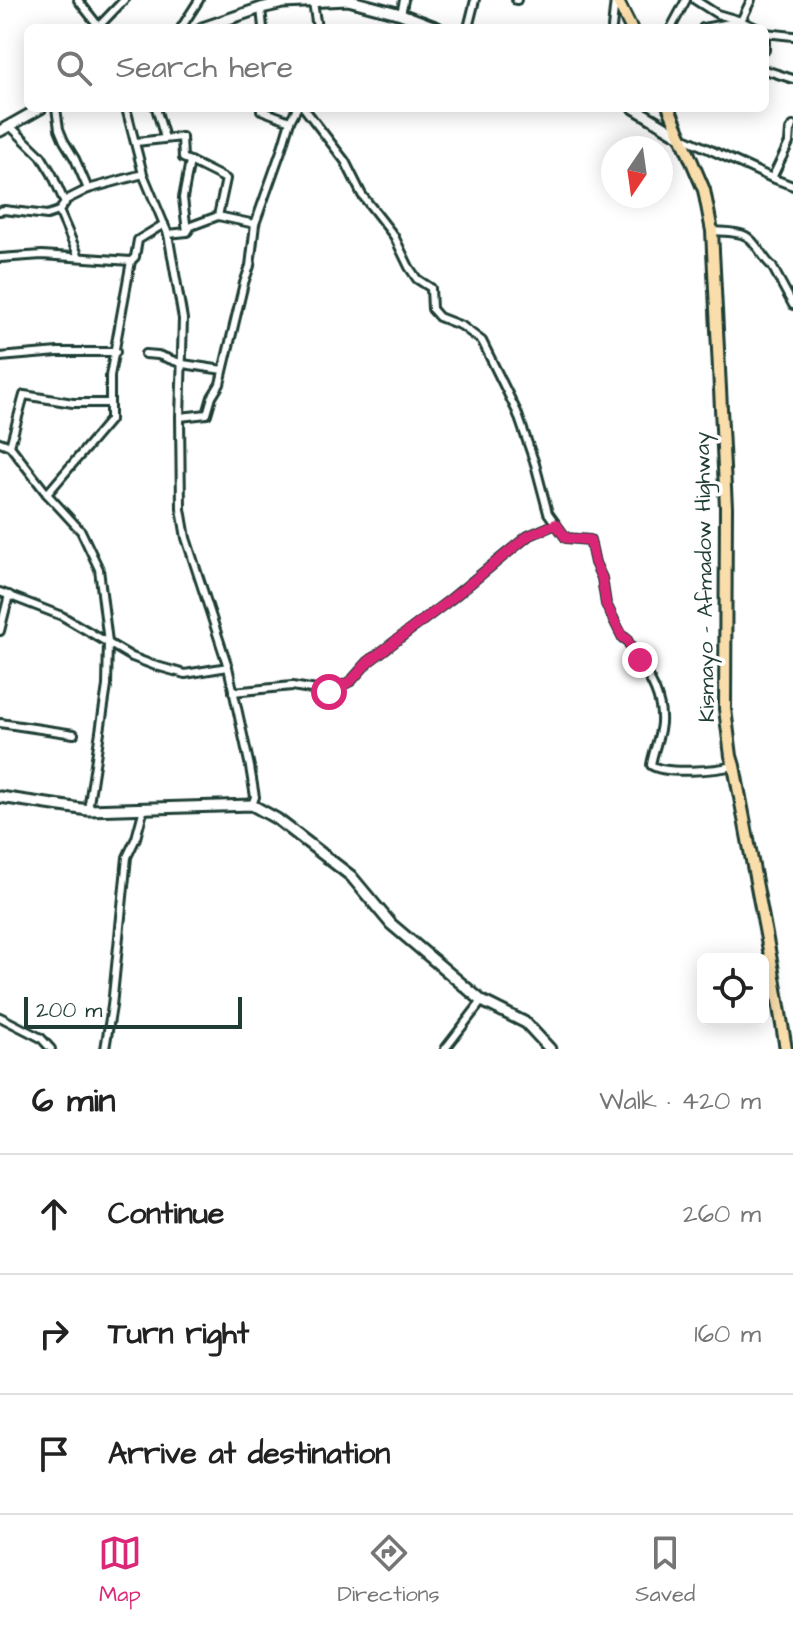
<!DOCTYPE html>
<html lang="en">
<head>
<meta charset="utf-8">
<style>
  :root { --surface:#fff; --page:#f6f6f6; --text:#222; --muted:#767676; --line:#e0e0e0; --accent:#db2777 }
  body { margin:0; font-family:"Architects Daughter",sans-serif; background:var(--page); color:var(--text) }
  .controls { position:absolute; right:24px; bottom:24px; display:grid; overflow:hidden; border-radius:12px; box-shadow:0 4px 20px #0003 }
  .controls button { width:72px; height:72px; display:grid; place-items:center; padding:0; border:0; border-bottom:2px solid var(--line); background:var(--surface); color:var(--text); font:40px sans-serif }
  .compass { position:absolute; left:601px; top:136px; width:72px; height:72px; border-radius:50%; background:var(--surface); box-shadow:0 4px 20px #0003; rotate:193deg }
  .scale { position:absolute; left:24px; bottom:20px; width:218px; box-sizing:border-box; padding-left:8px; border:4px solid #1f3d34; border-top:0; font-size:22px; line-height:28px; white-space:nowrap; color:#1f3d34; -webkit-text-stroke:6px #fff; paint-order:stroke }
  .stop { position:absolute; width:24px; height:24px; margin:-18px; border:6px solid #db2777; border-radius:50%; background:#fff }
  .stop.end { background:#db2777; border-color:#fff; box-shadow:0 2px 8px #0008 }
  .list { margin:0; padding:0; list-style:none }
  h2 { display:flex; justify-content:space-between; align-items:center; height:104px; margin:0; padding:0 32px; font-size:34px }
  h2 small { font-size:26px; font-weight:400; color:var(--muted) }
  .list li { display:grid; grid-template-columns:52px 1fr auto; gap:24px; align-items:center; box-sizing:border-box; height:120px; padding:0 32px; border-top:2px solid var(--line) }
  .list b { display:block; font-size:30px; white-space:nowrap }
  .list em { font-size:26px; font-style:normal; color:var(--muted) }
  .icon { flex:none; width:44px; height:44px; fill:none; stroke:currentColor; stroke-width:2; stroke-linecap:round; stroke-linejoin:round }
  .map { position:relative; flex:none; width:793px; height:1049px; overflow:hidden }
  .search { position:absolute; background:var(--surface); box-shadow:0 4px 20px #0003; left:24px; right:24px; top:24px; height:88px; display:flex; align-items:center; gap:20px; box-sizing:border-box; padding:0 28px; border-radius:12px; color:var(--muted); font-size:30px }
  .sheet { height:464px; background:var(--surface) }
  nav { display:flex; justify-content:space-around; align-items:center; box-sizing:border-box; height:112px; border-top:2px solid var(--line); background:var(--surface); font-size:22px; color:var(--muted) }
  nav a { display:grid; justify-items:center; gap:4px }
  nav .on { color:var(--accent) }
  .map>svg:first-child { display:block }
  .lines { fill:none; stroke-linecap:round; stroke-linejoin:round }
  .street-casing { stroke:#1f3d34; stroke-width:12 }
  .secondary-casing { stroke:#1f3d34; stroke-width:15 }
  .primary-casing { stroke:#1f3d34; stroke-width:16 }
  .street { stroke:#fff; stroke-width:6 }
  .secondary { stroke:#fff; stroke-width:9 }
  .primary { stroke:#f9deab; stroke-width:10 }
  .route { stroke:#db2777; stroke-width:10 }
  .labels { text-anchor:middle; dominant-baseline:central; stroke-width:7; stroke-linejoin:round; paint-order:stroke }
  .street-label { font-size:22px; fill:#1f3d34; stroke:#fff }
</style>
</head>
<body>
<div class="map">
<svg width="793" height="1049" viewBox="0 0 793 1049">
  <rect width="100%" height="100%" fill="#fff"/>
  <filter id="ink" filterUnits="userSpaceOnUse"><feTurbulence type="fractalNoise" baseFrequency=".0125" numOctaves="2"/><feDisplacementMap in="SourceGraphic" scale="16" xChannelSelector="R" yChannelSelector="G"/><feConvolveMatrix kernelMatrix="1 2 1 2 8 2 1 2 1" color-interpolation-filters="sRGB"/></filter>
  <g filter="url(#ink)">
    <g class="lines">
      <!-- street casing -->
      <g class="street-casing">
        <g id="street">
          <polyline points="78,0 100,28"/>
          <polyline points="516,0 517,0"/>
          <polyline points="695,0 717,14 741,21 756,28"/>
          <polyline points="313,2 317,28"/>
          <polyline points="261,8 263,28"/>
          <polyline points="401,14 404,0"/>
          <polyline points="99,26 124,0"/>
          <polyline points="181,28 199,0"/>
          <polyline points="468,28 475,0"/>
          <polyline points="612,28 615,0"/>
          <polyline points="671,28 686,0"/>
          <polyline points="703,28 741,21 751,0"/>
          <polyline points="765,33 793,36"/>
          <polyline points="765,50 765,33"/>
          <polyline points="765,70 793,79"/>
          <polyline points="56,108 59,129 64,141 75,159 88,189"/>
          <polyline points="126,108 143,174 168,234 183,319 180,417 181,509 186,538 228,667 250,767 255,797 252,805"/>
          <polyline points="156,108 165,138"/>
          <polyline points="262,108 261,110 290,121"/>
          <path d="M304,108l41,53 17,34 32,41 15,31 8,12 14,9 1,21 7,8 23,9 20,15 35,71 18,52 13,49 18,25 24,2 5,23 7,15 4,26 17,34h3c14,28 37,52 35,85 -1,14 -8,28 -10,42 14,10 66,5 83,1"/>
          <polyline points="9,125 41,156 52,174 64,201"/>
          <polyline points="682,137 772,178 793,186"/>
          <polyline points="136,142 182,137 183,158 190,161 183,198 187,232 168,234"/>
          <polyline points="190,161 226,179 218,216"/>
          <polyline points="772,178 789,143 790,130 793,126"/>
          <polyline points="0,211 4,210 47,215 59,211"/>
          <polyline points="188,231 191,226 218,216 255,224"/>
          <path d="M712,231c10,1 25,0 34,5 11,6 16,22 26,30l21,39"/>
          <polyline points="79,257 59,211 65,203 64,201 88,189 143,174"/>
          <polyline points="0,258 42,255 131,261"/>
          <polyline points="145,354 158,355 183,364 223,370"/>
          <polyline points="0,357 58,352 116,352"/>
          <polyline points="180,417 207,414 212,397 220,384 244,283 250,266 255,224 281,151 290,121 297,108"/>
          <polyline points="0,442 10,446 47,494 81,531 99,569 108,642 107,686 88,810"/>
          <polyline points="10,446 24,395 73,403 109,403"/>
          <polyline points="47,494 110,420 110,376 131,261 135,257 138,240 164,224"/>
          <polyline points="0,592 62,616 132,657 153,665 185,674 228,667"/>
          <polyline points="0,631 9,595"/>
          <polyline points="233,692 292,686 329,692 351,681 368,662 451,599 528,536 556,524"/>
          <polyline points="0,723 74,734"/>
          <polyline points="0,1017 41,1038 51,1049"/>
          <polyline points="105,1049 112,1006 127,857 136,838 144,808"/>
          <polyline points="445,1049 482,1001"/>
        </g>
      </g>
      <!-- secondary casing -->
      <g class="secondary-casing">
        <g id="secondary">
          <polyline points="202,28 261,8 283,3 348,0 401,14 438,28"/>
          <polyline points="634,108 682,137"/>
          <polyline points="0,131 41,108"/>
          <polyline points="0,797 88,810 252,805 277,819 351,876 391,924 482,1001 526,1023 550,1049"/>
        </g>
      </g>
      <!-- primary casing -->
      <g class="primary-casing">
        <g id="primary">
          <polyline points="617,0 631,28"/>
          <polyline points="669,108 704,190 712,231 726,507 725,709 731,756 734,766 773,971 786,1049"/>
        </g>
      </g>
      <!-- street -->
      <use href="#street" class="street"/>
      <!-- secondary -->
      <use href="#secondary" class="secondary"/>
      <!-- primary -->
      <use href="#primary" class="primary"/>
    </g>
  </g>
  <g class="lines" filter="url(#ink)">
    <!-- route -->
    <polyline class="route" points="329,692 351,681 368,662 451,599 528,536 556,524 566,538 590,540 595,563 602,578 606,604 623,638 626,638 633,651 640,660"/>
  </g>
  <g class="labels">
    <!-- street labels -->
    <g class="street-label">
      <text transform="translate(705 577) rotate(-91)">Kismayo - Afmadow Highway</text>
    </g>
  </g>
</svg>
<div class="controls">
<button><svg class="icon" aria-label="locate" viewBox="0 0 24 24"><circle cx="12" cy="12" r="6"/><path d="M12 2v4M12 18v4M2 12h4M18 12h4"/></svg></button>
</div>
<svg class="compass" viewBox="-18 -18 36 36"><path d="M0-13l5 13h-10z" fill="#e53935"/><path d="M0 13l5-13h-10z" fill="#767676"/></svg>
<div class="scale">200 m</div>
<div class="stop" style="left:329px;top:692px"></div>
<div class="stop end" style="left:640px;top:660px"></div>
<div class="search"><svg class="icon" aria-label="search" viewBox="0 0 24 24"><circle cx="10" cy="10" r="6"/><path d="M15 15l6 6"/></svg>Search here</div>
</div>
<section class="sheet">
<h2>6 min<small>Walk · 420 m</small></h2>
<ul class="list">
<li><svg class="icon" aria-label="ahead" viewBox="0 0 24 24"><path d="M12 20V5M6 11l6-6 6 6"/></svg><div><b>Continue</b></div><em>260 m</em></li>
<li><svg class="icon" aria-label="right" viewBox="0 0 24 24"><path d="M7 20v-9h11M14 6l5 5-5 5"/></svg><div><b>Turn right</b></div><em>160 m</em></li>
<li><svg class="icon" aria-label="arrive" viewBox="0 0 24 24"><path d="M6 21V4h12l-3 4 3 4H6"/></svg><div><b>Arrive at destination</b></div></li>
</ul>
</section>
<nav>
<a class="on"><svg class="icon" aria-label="map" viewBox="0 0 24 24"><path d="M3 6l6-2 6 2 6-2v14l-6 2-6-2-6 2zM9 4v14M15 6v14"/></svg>Map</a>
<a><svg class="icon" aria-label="directions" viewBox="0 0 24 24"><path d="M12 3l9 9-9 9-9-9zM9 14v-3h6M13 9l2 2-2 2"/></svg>Directions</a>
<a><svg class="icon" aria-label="saved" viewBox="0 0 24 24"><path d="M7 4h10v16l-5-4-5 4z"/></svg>Saved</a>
</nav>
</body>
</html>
